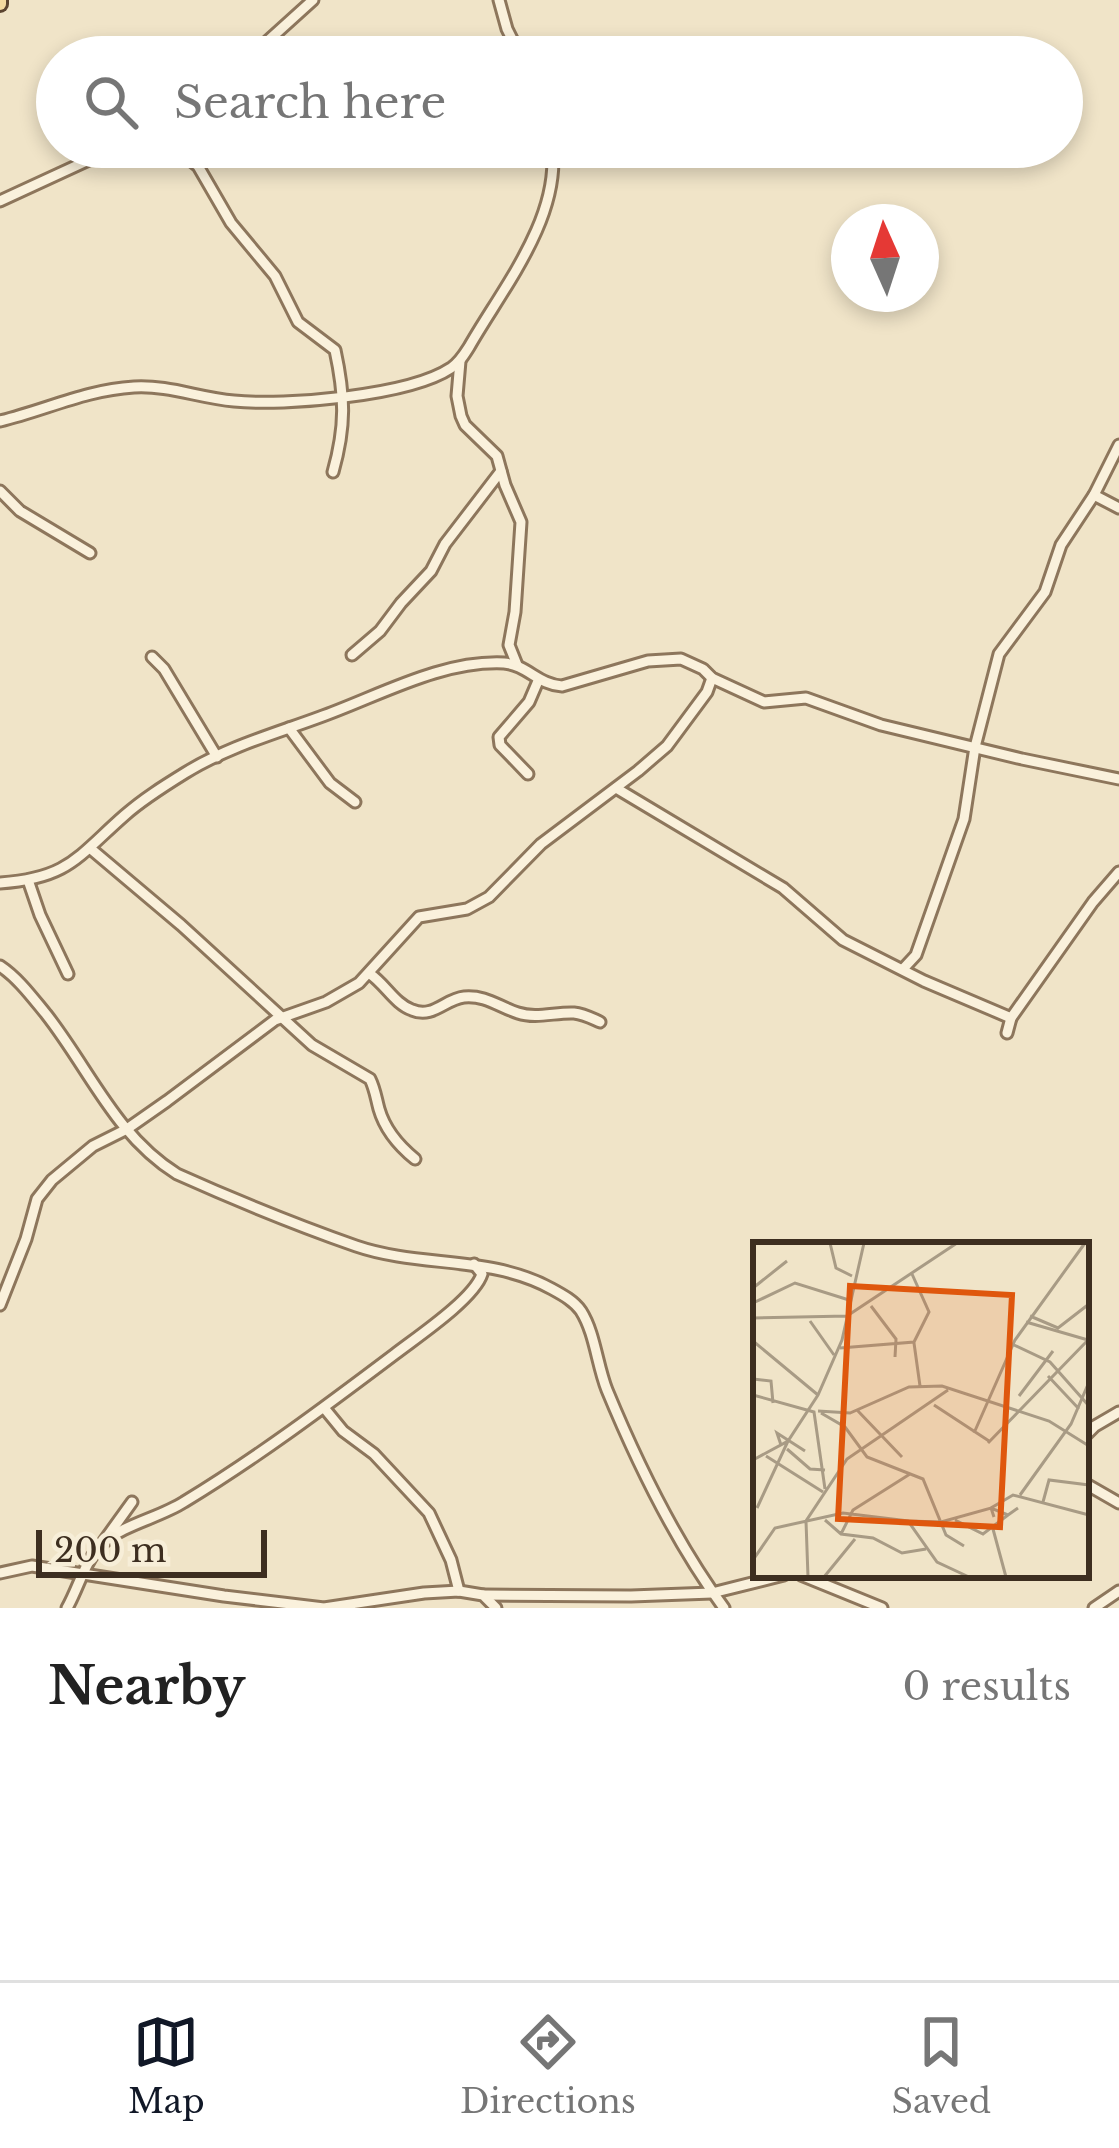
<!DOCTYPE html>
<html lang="en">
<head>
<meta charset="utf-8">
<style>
  :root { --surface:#fff; --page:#f2f2f2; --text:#222; --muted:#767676; --line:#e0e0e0; --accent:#111827 }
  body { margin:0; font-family:"Libre Baskerville",serif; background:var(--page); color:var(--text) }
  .compass { position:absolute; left:831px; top:204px; width:108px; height:108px; border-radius:50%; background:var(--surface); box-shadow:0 6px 18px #0003; rotate:357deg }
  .scale { position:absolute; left:36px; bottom:30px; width:231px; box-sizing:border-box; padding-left:12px; border:6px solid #3d2e20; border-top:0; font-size:33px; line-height:42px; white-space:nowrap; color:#3d2e20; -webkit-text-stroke:9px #f7eed8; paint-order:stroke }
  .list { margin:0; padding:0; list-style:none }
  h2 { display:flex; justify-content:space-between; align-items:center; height:156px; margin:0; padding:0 48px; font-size:51px }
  h2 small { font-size:39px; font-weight:400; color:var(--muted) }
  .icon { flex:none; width:66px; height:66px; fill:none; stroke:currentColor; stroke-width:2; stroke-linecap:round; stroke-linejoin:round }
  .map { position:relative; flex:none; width:1119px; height:1608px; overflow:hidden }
  .search { position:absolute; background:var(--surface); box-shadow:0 6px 18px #0003; left:36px; right:36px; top:36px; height:132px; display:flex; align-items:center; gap:30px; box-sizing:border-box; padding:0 42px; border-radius:66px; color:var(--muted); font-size:45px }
  .sheet { height:372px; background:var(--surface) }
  nav { display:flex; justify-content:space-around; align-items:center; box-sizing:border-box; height:168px; border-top:3px solid var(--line); background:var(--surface); font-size:33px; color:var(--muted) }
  nav a { display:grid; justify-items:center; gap:6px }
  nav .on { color:var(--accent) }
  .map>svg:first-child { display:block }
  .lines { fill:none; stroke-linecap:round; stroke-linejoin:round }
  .minor-casing { stroke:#8d765c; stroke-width:15 }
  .major-casing { stroke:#5b4430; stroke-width:18 }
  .minor { stroke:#faf1dc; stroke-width:9 }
  .major { stroke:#f3d9a0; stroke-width:12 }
  .inset-road { fill:none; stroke:#a89b85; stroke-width:3 }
  .view { fill:#df570d; fill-opacity:0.15; stroke:#df570d; stroke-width:6 }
  .inset-edge { fill:none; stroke:#3d2e20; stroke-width:6 }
</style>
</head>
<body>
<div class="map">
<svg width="1119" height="1608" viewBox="0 0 1119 1608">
  <rect width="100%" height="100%" fill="#f0e4c8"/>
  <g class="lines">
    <!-- minor casing -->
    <g class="minor-casing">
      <g id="minor">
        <polyline points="499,0 507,29 521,57"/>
        <polyline points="250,57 313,0"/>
        <path d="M174,147l24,19 33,57 44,53 23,46 37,28c10,46 11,76 -2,122"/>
        <polyline points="0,201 117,147"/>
        <polyline points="460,361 457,396 461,416 465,425 497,456 505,485 521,522 515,612 509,645 517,665"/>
        <path d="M0,421c46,-11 85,-31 134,-34 35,-2 65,11 100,14 51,5 175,-5 217,-33 8,-5 13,-13 18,-21 33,-58 92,-129 83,-200"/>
        <polyline points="0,491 20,511 90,553"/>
        <polyline points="1094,495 1119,508"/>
        <polyline points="352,655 380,631 401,603 431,571 445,544 501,471"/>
        <polyline points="152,657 164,669 217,757"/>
        <polyline points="289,728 330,783 355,802"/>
        <polyline points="528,774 500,745 499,737 529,702 538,681"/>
        <polyline points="616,788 783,888 843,940 924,981 1011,1018"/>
        <path d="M91,849l90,76 131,120 58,34c5,10 6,19 9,30 6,21 20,37 36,50"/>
        <polyline points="28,880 40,915 68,974"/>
        <path d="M0,883c69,-5 77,-26 125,-68 18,-16 39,-29 60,-42 42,-26 89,-39 135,-56 59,-21 121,-57 184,-54 23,2 35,22 58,23l86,-25 33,-2 22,10 9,9 52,24 42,-4 75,27 141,34 97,20"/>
        <path d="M0,966c18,12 32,31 46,48 44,56 69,121 131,160 58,26 119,51 179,72 64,22 135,9 196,43 11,6 22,12 29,22 14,22 16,54 26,79 31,75 69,153 117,218"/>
        <polyline points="903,969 916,955 964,819 975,747 999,654 1045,592 1061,545 1094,495 1119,445"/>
        <path d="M370,974c15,10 25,30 42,36 21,9 33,-11 52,-13 22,-2 35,10 54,16 18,6 38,-1 56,0 10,1 17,5 26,9"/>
        <polyline points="1007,1033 1011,1018 1093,902 1119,872"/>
        <polyline points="0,1305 26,1239 37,1199 52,1180 93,1146 127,1129 167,1101 275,1020 326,1002 359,983 419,917 467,909 489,897 541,844 638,771 667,746 707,692 712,678"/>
        <polyline points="325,1409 343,1431 374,1454 429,1513 451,1560 459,1591"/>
        <polyline points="1086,1435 1095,1426 1119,1412"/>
        <polyline points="1086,1484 1119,1503"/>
        <polyline points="104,1541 132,1502"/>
        <polyline points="0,1573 32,1566 224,1596 324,1608 424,1593 459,1591 483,1595 496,1608"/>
        <polyline points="801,1575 882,1608"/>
        <polyline points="483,1595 631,1596 712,1593 784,1575"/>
        <path d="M67,1608c12,-21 17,-46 35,-64 22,-20 57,-26 82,-42 74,-45 142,-96 211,-148 22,-17 79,-55 87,-80l-8,-10"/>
        <polyline points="1094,1608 1119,1591"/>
      </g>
    </g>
    <!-- major casing -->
    <g class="major-casing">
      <polyline id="major" points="0,4 0,0"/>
    </g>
    <!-- minor -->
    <use href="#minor" class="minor"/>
    <!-- major -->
    <use href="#major" class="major"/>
  </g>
  <!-- overview -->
  <g transform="translate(753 1242)">
    <rect width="336" height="336" fill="#f0e4c8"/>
    <path class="inset-road" d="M77,1l6,25 16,8M0,46l34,-27M0,61l42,-20 54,17M118,64l25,33 -1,18M277,74l28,12 31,-24M0,76l94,-2 110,-73M57,79l24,34M273,80l62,18M0,99l65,54M161,101l6,43M261,103l36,17 39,44M87,106l74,-6 15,-30 -17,-38M295,134l31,33M0,137l18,2 2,22M0,153l61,17 11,77M266,154l34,-45M181,163l55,36M104,168l45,47M65,169l32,2 59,-26 33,-1 107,35 40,25M68,171l24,14 22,30 56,22 23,56 18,11M221,191l41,-93 70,-97M235,201l100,-103M28,203l-4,-12 28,18M34,207l23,20 15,1M13,214l57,36M0,218l35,-19 30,-46 24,-55 22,-97M267,253l51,-71 18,-42M290,260l6,-22 40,5M4,266l31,-67M241,275l-3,-9 22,-13 76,20M72,278l16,14 32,4 29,15 24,-4M202,278l28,14 25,-19M155,279l33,1 50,-14 17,7 10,-7M240,287l13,48M88,292l12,-24 57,-36M0,318l22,-32 68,-15 65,8 29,41 32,15M55,335l-2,-56 41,-62 101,-69M71,335l31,-38"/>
    <path class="view" d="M97,44l162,9 -12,232 -162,-8z"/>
    <rect width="336" height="336" class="inset-edge"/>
  </g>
</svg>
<svg class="compass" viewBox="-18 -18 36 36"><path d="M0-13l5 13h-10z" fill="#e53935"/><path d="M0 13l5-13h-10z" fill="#767676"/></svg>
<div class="scale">200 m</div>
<div class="search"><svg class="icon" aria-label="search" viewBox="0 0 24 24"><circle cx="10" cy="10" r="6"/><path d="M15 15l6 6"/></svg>Search here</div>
</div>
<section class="sheet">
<h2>Nearby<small>0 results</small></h2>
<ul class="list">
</ul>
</section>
<nav>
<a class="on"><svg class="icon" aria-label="map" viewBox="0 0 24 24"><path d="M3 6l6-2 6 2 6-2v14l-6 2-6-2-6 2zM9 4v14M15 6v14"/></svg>Map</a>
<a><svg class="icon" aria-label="directions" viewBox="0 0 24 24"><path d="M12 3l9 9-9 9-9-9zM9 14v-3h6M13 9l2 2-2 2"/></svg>Directions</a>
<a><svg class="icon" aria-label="saved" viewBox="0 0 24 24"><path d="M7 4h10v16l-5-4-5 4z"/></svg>Saved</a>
</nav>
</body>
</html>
